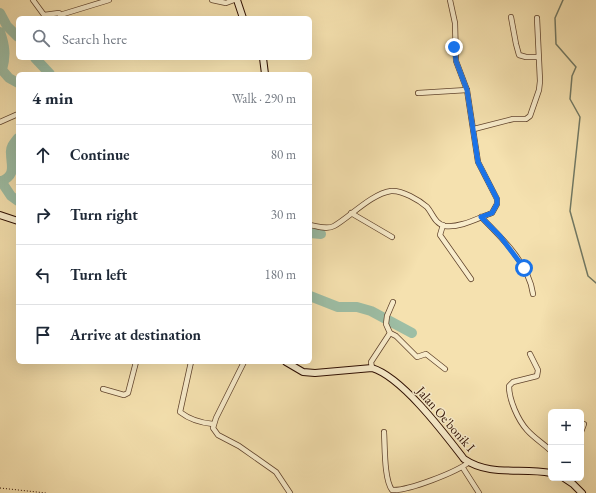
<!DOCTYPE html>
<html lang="en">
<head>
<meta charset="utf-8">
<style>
  :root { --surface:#fff; --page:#f6f6f7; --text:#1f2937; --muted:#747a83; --line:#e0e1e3 }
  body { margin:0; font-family:"EB Garamond",serif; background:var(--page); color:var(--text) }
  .controls { position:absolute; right:12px; bottom:12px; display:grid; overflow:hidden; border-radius:6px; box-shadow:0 4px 16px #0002 }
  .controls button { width:36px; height:36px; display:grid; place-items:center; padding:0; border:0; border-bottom:1px solid var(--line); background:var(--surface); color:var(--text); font:20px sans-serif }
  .stop { position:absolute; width:12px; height:12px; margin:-9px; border:3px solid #1a73e8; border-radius:50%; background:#fff }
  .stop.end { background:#1a73e8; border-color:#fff; box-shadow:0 1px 4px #0008 }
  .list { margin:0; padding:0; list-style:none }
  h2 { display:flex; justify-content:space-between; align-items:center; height:52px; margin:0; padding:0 16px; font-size:17px }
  h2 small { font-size:13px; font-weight:400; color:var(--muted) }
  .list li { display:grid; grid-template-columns:26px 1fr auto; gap:12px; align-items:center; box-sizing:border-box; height:60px; padding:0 16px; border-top:1px solid var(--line) }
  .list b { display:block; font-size:15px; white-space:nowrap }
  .list em { font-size:13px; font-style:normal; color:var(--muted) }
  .icon { flex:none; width:22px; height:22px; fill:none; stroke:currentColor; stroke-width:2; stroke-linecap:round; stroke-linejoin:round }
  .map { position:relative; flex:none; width:596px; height:493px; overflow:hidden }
  .search { position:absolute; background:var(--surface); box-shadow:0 4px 16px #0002; left:16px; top:16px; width:296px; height:44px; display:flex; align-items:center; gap:10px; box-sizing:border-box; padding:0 14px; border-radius:6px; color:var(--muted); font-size:15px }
  .panel { position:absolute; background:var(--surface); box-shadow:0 4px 16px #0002; left:16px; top:72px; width:296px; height:292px; border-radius:6px }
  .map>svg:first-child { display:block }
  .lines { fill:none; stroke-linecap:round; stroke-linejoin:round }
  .stream { stroke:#717863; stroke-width:1.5 }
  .river { stroke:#9dbea5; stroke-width:10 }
  .street-casing { stroke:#60432c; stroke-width:6 }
  .secondary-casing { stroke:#2e0e00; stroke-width:8 }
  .path { stroke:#2e0e00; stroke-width:1; stroke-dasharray:1 2; stroke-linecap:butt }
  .street { stroke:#f8eccb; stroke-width:4.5 }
  .secondary { stroke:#f8eccb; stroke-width:6 }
  .route { stroke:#1a73e8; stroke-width:5 }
  .labels { text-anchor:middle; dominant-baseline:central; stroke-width:3; stroke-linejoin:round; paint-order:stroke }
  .street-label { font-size:13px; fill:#2e0e00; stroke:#f8eccb }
</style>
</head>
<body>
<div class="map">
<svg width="596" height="493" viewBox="0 0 596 493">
  <rect width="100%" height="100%" fill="#f5e1af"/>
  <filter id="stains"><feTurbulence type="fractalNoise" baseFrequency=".005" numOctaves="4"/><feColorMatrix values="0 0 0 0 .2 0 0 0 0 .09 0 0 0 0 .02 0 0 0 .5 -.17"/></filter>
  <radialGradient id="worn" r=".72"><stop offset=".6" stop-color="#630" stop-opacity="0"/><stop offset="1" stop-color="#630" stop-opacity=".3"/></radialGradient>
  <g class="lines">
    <!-- stream -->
    <polyline class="stream" points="563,0 555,18 556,44 576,67 572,76 570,99 580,117 570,211 588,276 596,283"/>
    <!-- river -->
    <g class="river">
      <polyline points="0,13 7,26 18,37"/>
      <path d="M0,32c5,14 6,24 2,38l7,8 9,5"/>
      <polyline points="35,58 50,74"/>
      <polyline points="1,181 11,196 18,201"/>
      <path d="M0,182c17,-7 11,-16 11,-29 -1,-6 4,-11 7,-15"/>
      <polyline points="310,233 321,234"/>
      <polyline points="310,296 338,307 357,307 371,311 412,333"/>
    </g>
    <!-- street casing -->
    <g class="street-casing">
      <g id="street">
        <polyline points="33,0 44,15 59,13 60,15 109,0"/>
        <polyline points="212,0 226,3 234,0"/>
        <polyline points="511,17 516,44 519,55 526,57 538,57"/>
        <polyline points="418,93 467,90"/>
        <polyline points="0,122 18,114"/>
        <polyline points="474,129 513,119 526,119 530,116 539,90 540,81 537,18"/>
        <polyline points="351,213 392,237"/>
        <path d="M481,217c21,21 48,47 52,77"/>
        <path d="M310,225c7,1 17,5 24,1 16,-9 37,-32 57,-35 11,-1 28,9 36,16 6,7 8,17 18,19 15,2 33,-8 47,-13l5,-9v-5l-19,-37 -11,-72 -11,-29 -1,-38 -5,-23"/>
        <polyline points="443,225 440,235 471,279"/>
        <polyline points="390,333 396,336 417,357 426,354 445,369"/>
        <path d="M530,354l8,16 -1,6 -24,6 -4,4c0,14 9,34 18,44 7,8 17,14 24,21"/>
        <path d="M191,362l-11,50c9,7 22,11 33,12"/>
        <polyline points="244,362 216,418 213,428 218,435 239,446 276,472 290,493"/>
        <polyline points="372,368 371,362 390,333 386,324 387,316 393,302"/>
        <polyline points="103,389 124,395 128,393 136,362"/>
        <path d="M384,432c1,15 0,47 8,58 16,1 65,-18 77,-28"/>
        <polyline points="581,432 584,424"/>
        <polyline points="463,468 479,493"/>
      </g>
    </g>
    <!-- secondary casing -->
    <g class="secondary-casing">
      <g id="secondary">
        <polyline points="237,0 243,18"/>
        <polyline points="263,58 265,74"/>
        <polyline points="0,215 18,221"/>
        <path d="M286,362l17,10 12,1 57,-5c30,9 72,65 92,91 26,18 58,8 87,14"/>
        <polyline points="564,478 573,484 582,493"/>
      </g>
    </g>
    <!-- path -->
    <polyline class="path" points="0,488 46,493"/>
    <!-- street -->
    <use href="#street" class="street"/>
    <!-- secondary -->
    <use href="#secondary" class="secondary"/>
  </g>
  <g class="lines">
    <!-- route -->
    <polyline class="route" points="454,47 456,61 467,90 478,162 497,199 497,204 492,213 481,217 500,236 524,268"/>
  </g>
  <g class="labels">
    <!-- street labels -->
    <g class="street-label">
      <text transform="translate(446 419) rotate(49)">Jalan Oe'bonik I</text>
    </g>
  </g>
  <rect width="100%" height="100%" filter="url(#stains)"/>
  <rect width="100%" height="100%" fill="url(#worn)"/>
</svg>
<div class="controls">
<button>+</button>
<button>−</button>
</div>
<div class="stop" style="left:524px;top:268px"></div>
<div class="stop end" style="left:454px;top:47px"></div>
<div class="search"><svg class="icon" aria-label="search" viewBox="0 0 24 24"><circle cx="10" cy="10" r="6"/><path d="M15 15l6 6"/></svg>Search here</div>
<section class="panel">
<h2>4 min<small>Walk · 290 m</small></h2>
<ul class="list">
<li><svg class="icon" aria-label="ahead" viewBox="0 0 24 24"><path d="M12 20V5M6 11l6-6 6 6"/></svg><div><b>Continue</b></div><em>80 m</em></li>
<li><svg class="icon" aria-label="right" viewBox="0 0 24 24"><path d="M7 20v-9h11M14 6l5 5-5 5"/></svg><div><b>Turn right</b></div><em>30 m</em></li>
<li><svg class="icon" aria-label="left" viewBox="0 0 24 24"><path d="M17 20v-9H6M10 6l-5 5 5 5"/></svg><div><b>Turn left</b></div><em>180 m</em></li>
<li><svg class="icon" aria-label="arrive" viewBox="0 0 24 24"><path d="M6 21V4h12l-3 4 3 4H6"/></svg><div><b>Arrive at destination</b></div></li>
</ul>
</section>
</div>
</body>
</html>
